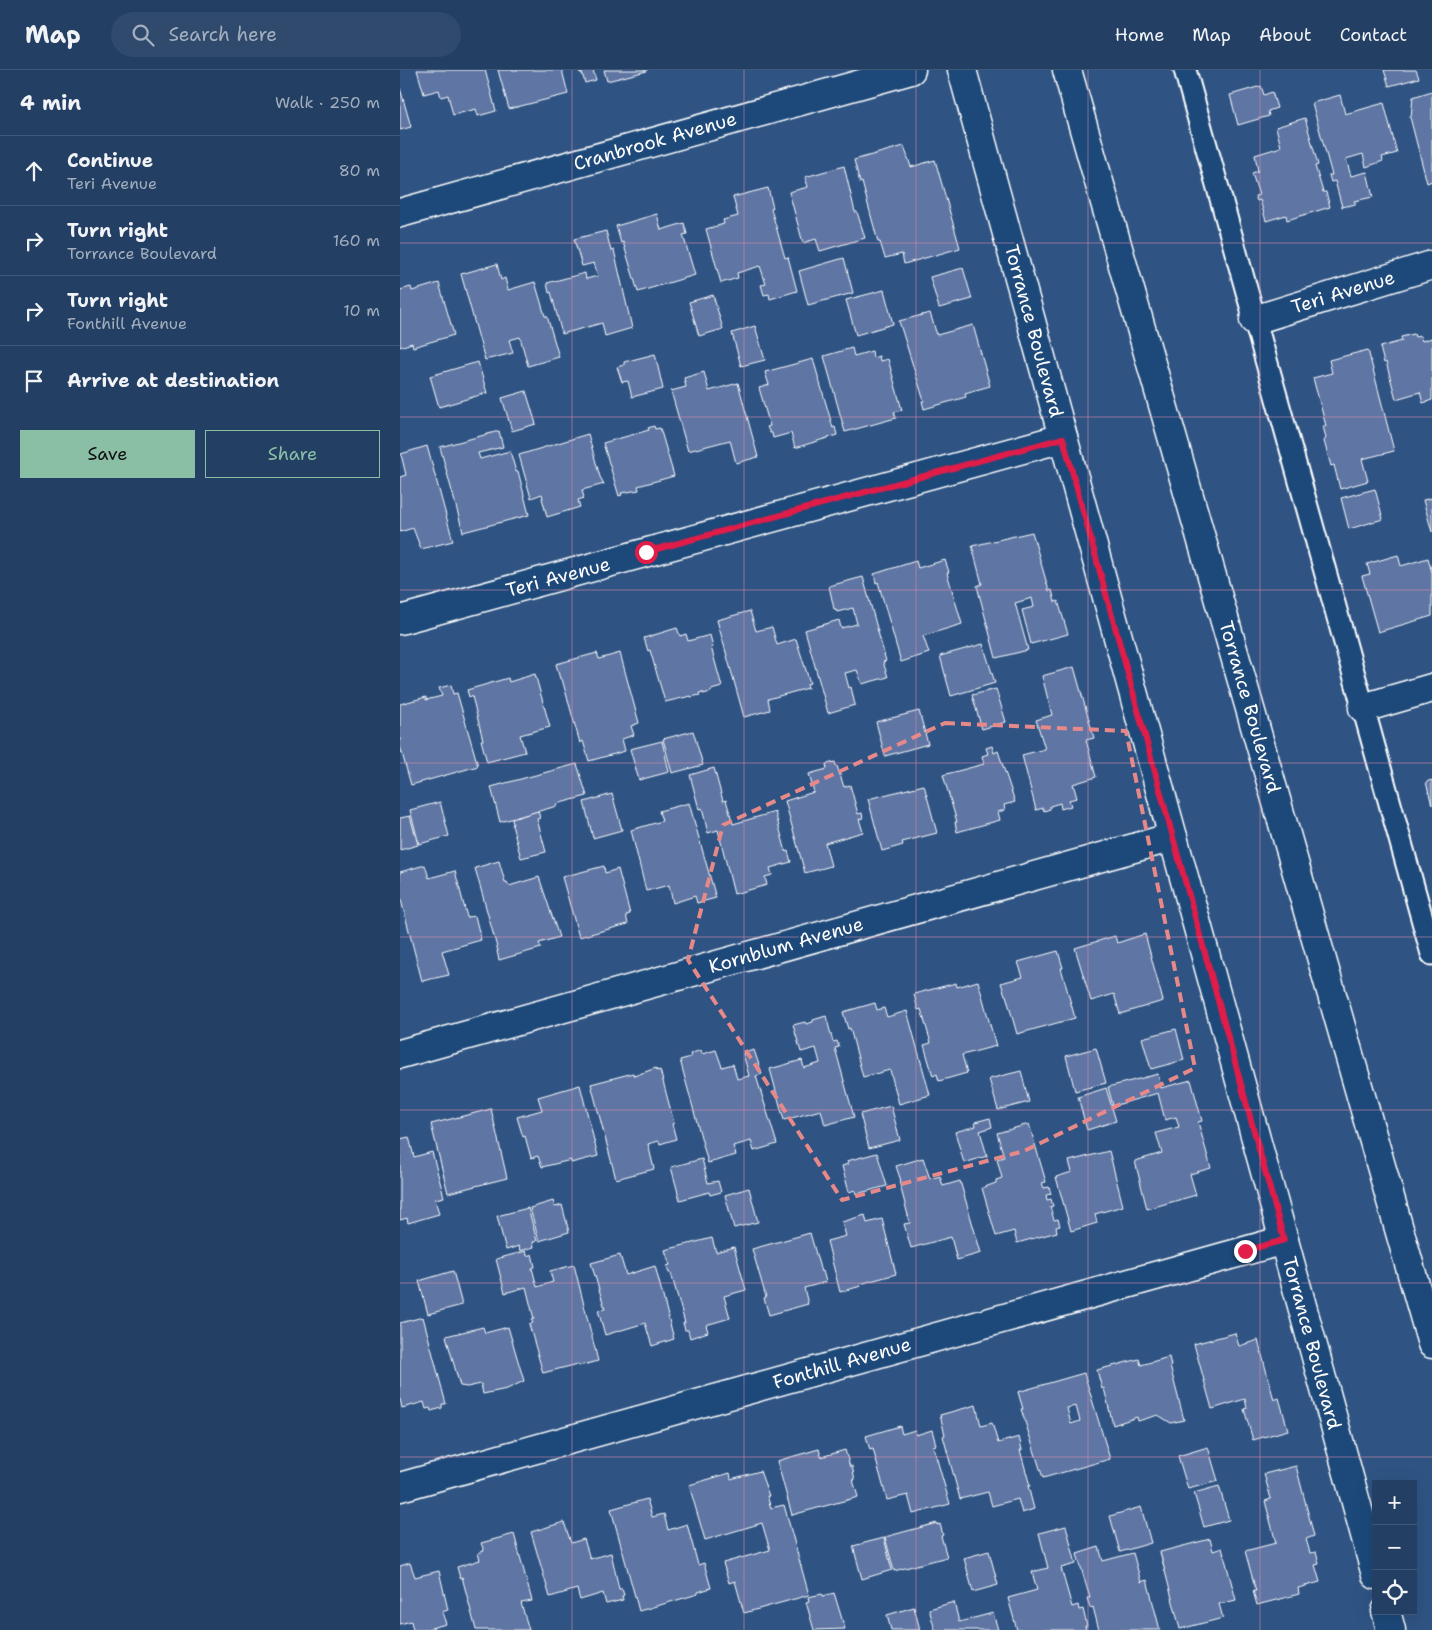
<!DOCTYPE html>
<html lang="en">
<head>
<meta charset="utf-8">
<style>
  :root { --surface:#233f63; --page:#2f4a6c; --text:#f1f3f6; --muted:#a3afbe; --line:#405878; --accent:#8abfa5 }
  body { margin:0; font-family:"Shantell Sans",sans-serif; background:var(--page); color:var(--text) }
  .controls { position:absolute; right:15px; bottom:15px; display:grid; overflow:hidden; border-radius:0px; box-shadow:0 5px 20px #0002 }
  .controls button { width:45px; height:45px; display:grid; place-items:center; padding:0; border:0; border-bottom:1px solid var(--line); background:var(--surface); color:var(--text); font:25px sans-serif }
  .stop { position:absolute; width:15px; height:15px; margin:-11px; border:4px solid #e11d48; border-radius:50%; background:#fff }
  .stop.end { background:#e11d48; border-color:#fff; box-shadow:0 1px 5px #0008 }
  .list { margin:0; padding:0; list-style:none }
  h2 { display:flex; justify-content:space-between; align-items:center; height:65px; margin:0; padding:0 20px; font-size:21px }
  h2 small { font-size:16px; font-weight:400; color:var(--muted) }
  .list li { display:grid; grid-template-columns:32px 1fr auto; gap:15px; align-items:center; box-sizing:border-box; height:70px; padding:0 20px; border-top:1px solid var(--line) }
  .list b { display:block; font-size:19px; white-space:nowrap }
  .list p { margin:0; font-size:16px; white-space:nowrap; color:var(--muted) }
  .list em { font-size:16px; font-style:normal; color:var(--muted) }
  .actions { display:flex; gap:10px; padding:15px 20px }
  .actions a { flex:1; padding:11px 0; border:1px solid var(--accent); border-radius:0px; text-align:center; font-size:18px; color:var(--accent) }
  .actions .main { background:var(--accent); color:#111 }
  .icon { flex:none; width:28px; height:28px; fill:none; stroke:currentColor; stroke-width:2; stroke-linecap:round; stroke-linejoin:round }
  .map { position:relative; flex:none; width:1032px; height:1560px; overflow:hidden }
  header { display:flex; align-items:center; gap:30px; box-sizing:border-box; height:70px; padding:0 25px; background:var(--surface); border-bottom:1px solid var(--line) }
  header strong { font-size:24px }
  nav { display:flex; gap:28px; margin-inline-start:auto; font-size:18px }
  .search { width:350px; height:45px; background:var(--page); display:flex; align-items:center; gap:12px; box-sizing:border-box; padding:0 18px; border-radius:28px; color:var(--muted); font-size:19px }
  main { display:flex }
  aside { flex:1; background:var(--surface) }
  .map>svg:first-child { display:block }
  .building { fill:#5e75a3; stroke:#fff; fill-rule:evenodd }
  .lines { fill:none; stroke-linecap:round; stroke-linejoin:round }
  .service-casing { stroke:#fff; stroke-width:25 }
  .minor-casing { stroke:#fff; stroke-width:31 }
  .primary-casing { stroke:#fff; stroke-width:31 }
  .service { stroke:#1f4a7a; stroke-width:21 }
  .minor { stroke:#1f4a7a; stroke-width:28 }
  .primary { stroke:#1f4a7a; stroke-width:28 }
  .route { stroke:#e11d48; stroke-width:6 }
  .marked { fill:none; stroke:#e88989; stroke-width:4; stroke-dasharray:10 6; stroke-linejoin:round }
  .grid { fill:none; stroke:#e08cad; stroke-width:1; stroke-opacity:0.55 }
  .labels { text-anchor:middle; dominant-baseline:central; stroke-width:4.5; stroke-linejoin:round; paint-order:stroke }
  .street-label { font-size:19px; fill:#fff; stroke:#1f4a7a }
</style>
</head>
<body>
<header>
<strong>Map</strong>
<div class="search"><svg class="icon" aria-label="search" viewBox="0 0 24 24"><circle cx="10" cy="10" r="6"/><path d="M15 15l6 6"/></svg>Search here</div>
<nav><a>Home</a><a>Map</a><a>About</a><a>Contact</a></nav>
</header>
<main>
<aside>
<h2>4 min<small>Walk · 250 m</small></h2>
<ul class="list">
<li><svg class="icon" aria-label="ahead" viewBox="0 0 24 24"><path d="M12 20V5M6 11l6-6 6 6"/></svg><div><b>Continue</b><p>Teri Avenue</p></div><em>80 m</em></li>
<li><svg class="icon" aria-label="right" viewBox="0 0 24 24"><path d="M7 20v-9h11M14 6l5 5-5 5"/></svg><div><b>Turn right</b><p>Torrance Boulevard</p></div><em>160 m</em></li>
<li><svg class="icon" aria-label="right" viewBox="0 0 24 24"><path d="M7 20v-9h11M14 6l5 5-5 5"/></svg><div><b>Turn right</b><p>Fonthill Avenue</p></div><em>10 m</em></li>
<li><svg class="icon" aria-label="arrive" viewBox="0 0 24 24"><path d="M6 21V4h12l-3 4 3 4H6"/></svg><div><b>Arrive at destination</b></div></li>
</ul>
<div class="actions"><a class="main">Save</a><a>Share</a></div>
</aside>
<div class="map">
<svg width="1032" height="1560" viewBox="0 0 1032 1560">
  <rect width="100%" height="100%" fill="#2f5484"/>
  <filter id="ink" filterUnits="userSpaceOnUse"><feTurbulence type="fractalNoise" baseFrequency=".02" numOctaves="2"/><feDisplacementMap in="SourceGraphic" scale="10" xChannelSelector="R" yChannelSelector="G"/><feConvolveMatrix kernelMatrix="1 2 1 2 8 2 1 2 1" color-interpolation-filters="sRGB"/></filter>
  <g filter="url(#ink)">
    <!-- building -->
    <g class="building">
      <polygon points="17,0 85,0 96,41 78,46 76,39 53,45 48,25 41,27 39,20 24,24"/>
      <polygon points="98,0 162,0 168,24 109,39"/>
      <polygon points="179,0 193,0 196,10 185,13 182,3 180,3"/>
      <polygon points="204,0 247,0 247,1 207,11"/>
      <polygon points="984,0 1016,0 1019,8 989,16"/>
      <polygon points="861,16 864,25 872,22 877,38 868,41 869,46 838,55 830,25"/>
      <polygon points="0,18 11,57 0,60"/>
      <polygon points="1032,21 1032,111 1027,113 1010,47 1011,47 1013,27"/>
      <polygon points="940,25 945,44 984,33 997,83 982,87 983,91 966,97 963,84 946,89 951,106 967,102 973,127 954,131 956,134 942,137 935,111 931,112 929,105 932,105 912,33"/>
      <polygon points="905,48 918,95 915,96 923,122 926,122 930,137 887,150 886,145 866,151 860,130 857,131 855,126 859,125 852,103 858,101 855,85 881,77 876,57"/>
      <polygon points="504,76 511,97 535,90 560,178 504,194 502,184 485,188 480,172 478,172 462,112 460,113 454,90"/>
      <polygon points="444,96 455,142 457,142 465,168 420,181 416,169 403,173 389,122 408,117 405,107"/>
      <polygon points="368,118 373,138 371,139 385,188 388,187 397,221 370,229 369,224 364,225 361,215 366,214 360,196 337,203 338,208 321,213 306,159 324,154 323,150 338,146 333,127"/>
      <polygon points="257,144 261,160 284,153 287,164 283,165 295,205 238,222 223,172 221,173 216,156"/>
      <polygon points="206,161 211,181 214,180 232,258 205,266 202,253 162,264 151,222 149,223 147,213 185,203 186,209 198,206 194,193 182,196 174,169"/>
      <polygon points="444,188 453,223 408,235 399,201"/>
      <polygon points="97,194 101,210 105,208 108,220 135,212 145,246 147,246 159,287 128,296 120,267 109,270 113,283 85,290 61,204"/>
      <polygon points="563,198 572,229 539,238 530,207"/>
      <polygon points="39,213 54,265 13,277 12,273 0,277 0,220 11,217 12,221"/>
      <polygon points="484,220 493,254 456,265 446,230"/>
      <polygon points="313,225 323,259 299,266 289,232"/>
      <polygon points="530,243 537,265 573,255 590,316 565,323 566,327 524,339 522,331 524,331 499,251"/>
      <polygon points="355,256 365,290 341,296 332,263"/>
      <polygon points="1014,264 1015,267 1020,266 1022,271 1032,268 1032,330 1023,333 1020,322 996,329 986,292 984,293 980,277 1002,271 1001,267"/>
      <polygon points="452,278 454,286 472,281 473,288 479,286 480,291 488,289 502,340 494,342 496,348 445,362 424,286"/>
      <polygon points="968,280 994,381 962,389 968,411 940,419 934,395 931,396 924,371 926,368 923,356 926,356 913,308 932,303 929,290"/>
      <polygon points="255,284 263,319 232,327 228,311 222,312 217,297 224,295 224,292"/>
      <polygon points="413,289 433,358 435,357 437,365 395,378 391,363 373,368 372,363 370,363 367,357 370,356 359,318 369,315 365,302"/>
      <polygon points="78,292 87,323 39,337 30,306"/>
      <polygon points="304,302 309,321 338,313 358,387 336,393 330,370 288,381 271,321 286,317 284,308"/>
      <polygon points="126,321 136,354 112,361 102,328"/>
      <polygon points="254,356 255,359 260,358 274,406 238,416 239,420 221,423 222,425 219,426 203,373 249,360 248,358"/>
      <polygon points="99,361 103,377 78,383 80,389 110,381 116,402 118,401 129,445 63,462 40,377"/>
      <polygon points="188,364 200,407 204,414 182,420 184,428 178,430 180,437 147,447 142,428 143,428 142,424 131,428 119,385"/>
      <polygon points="27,376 53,471 21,479 13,458 0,462 0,407 6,405 1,384"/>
      <polygon points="975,419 983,449 949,459 941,428"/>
      <polygon points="1032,428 1032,462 1023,430"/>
      <polygon points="632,462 649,521 652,520 655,532 658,531 668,564 631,574 622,540 634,537 632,528 615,533 628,580 596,588 577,516 582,514 572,476"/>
      <polygon points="998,485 1001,496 1028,488 1032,503 1032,546 978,562 962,506 970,504 967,494"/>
      <polygon points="545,490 549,502 547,503 562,554 523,566 529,583 501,592 478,512 476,513 474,504 516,491 518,498"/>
      <polygon points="463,507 486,591 483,592 488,607 462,614 457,600 445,603 449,618 451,617 455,635 428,643 405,560 439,550 441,558 457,554 453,538 437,542 436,539 434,539 429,516"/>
      <polygon points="350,541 356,561 372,557 377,575 396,569 410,613 407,614 408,618 368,629 370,640 344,647 317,550"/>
      <polygon points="277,558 280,566 286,564 288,571 310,565 313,577 311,577 322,617 311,620 311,622 303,624 303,622 299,623 300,625 291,627 291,626 265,632 250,580 248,581 244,568"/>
      <polygon points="583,574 595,613 551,626 540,586"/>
      <polygon points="197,583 199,589 220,583 239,653 231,656 234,665 222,669 225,681 189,691 183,671 180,673 162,609 160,609 156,594"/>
      <polygon points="674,597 694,668 686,670 696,707 673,714 677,728 669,730 671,736 661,739 660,733 650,736 650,739 644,741 643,738 636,740 622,685 645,679 636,650 652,645 642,606"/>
      <polygon points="135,604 150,657 120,665 125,682 87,692 81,670 83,670 72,626 69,627 67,620 108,608 109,612"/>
      <polygon points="51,615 53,624 57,623 78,696 11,715 0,676 0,634 26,627 26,630 42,626 39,618"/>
      <polygon points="596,619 606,652 582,659 572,625"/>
      <polygon points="519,641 528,674 485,686 476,652"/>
      <polygon points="293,661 303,695 272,703 263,669"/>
      <polygon points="262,671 269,702 239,710 230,679"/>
      <polygon points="592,676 594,683 598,681 615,732 604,735 605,740 598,742 600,750 557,762 555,752 557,752 543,705 584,694 582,686 588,684 586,678"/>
      <polygon points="435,692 436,696 437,696 444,717 450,715 458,744 462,743 463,748 459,749 463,762 425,773 431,796 405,803 385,731 414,722 409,704 427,699 426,694"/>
      <polygon points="177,694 187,726 156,734 157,736 100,752 91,717"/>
      <polygon points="314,698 323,731 326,730 333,754 375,742 386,782 388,781 391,792 370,798 372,805 365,807 367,815 334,824 318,760 308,763 302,738 299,739 290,705"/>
      <polygon points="1032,710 1032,735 1026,712"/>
      <polygon points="524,715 537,763 502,772 503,775 482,781 468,729"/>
      <polygon points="212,724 222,760 193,768 184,732"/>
      <polygon points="40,732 49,766 19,774 10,740"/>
      <polygon points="289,733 316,828 297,833 295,826 273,833 269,815 246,821 231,760 262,751 259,741"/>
      <polygon points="138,741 140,748 137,749 146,782 121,788 112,755 113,754 112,749"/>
      <polygon points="10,746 18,775 0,780 0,748"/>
      <polygon points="99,791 105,812 107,812 109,816 139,807 159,867 139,873 141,878 99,890 97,881 98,881 75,798"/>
      <polygon points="25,795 29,808 55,801 67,847 75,846 81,870 42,881 49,905 22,911 0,826 0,802"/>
      <polygon points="204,796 205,803 218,799 230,844 226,845 228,854 179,867 162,807"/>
      <polygon points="745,864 763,931 720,944 714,924 691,931 675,878 715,866 717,873"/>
      <polygon points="658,881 663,898 661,898 675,948 617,964 606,925 605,925 601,913 623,907 618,892"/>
      <polygon points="578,911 596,976 562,985 567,1003 539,1011 537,1004 533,1006 524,975 531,973 521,939 518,940 514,924 556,913 557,917"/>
      <polygon points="475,933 477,940 484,938 487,947 507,941 530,1025 499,1034 490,1000 463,1007 450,958 448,959 443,942"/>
      <polygon points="426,946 433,972 437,971 439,977 435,978 454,1047 425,1055 421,1040 384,1050 370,999 402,990 404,998 420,993 416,978 401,982 393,955 405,952 406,954 413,952 413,950"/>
      <polygon points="776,959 784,990 751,999 742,968"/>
      <polygon points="696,978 706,1013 675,1021 666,986"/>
      <polygon points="301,980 302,984 316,980 322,997 333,994 337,1009 349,1006 343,983 354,980 362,1004 356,1006 377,1074 354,1081 351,1071 333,1076 336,1085 308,1093 280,990 291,987 290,984"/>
      <polygon points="256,998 257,1001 260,1000 274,1053 272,1054 276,1069 260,1074 259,1071 248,1074 254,1099 216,1109 191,1014 233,1003 234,1006"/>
      <polygon points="621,1001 629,1032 598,1040 589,1009"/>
      <polygon points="758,1004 761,1018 791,1010 802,1051 798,1052 811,1098 790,1104 796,1125 747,1139 735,1091 762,1083 756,1063 779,1057 776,1047 765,1050 758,1023 713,1036 708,1017"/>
      <polygon points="180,1015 198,1086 171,1093 171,1090 142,1097 138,1086 131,1088 125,1066 123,1067 117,1047 142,1040 138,1027"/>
      <polygon points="706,1018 716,1051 687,1060 678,1027"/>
      <polygon points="491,1036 500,1070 469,1078 460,1044"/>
      <polygon points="91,1039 107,1108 48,1123 31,1054"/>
      <polygon points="590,1048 592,1057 580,1061 587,1086 564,1093 555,1062 576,1056 575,1052"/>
      <polygon points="629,1054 646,1112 642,1113 644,1118 649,1117 651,1124 646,1125 647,1130 651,1129 653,1136 650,1137 654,1150 658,1149 660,1156 656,1157 657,1162 617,1173 614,1161 596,1166 582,1118 596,1113 596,1110 602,1108 597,1089 604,1087 597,1063"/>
      <polygon points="9,1067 14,1087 32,1082 44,1127 35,1129 39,1144 8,1153 7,1148 0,1150 0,1069"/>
      <polygon points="709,1081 723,1136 695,1144 697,1153 671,1161 656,1107 672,1102 669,1091"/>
      <polygon points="477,1083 487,1116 456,1124 455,1120 449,1122 442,1096 448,1094 447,1091"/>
      <polygon points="523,1088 530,1109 540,1106 543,1116 560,1111 581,1183 557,1190 551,1167 511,1178 504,1154 510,1153 499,1111 501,1111 496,1096"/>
      <polygon points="302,1089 308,1113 318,1111 321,1122 310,1125 309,1122 280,1130 271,1097"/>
      <polygon points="349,1118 358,1152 334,1158 325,1125"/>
      <polygon points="153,1131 155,1137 162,1135 169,1162 139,1171 130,1138"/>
      <polygon points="128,1138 137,1171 133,1172 134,1177 120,1181 119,1176 106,1180 97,1146"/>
      <polygon points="465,1145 467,1153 482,1149 496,1204 460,1214 461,1216 440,1222 427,1171 446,1166 442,1152"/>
      <polygon points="410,1163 421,1202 423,1201 426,1212 404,1218 408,1234 369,1245 364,1228 366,1227 352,1179"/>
      <polygon points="312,1168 316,1182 334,1177 346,1220 324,1226 330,1248 306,1255 308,1262 290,1268 288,1260 285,1260 283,1253 285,1253 271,1203 269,1203 267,1196 270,1195 265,1180"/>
      <polygon points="126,1181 127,1186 132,1184 135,1197 132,1198 137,1217 153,1212 150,1201 174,1195 198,1291 179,1296 178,1294 143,1303 129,1254 133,1253 131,1249 134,1249 126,1217 105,1223 96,1189"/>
      <polygon points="220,1185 226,1205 255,1196 274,1269 252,1276 245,1253 205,1265 198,1240 205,1239 191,1193"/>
      <polygon points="53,1201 62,1235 28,1244 19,1211"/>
      <polygon points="23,1247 46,1334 42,1334 42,1338 31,1341 30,1338 26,1339 24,1332 2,1338 0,1329 0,1253"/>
      <polygon points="83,1257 85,1263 108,1257 124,1311 107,1319 83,1324 81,1314 67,1317 60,1316 46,1266"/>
      <polygon points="835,1263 839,1276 858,1270 874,1330 879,1328 888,1360 853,1370 844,1339 847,1338 845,1329 812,1339 794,1274"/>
      <polygon points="769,1287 771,1296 770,1296 784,1350 771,1353 758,1345 738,1351 737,1347 713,1355 704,1318 702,1319 697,1300 739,1289 741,1295"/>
      <path d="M684,1303l26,86 -67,19 -22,-69h2l-5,-17zM676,1336l4,15 -9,3 -4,-16z"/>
      <polygon points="576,1335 581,1356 592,1353 598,1373 619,1367 622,1380 620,1380 630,1416 628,1416 634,1439 622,1443 618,1429 592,1436 588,1422 560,1429 543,1366 545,1365 540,1345"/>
      <polygon points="500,1356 502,1364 515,1360 516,1365 532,1360 536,1375 533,1376 550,1434 513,1444 508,1425 487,1430 473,1379 470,1380 466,1366"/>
      <polygon points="808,1377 818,1411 788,1419 778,1386"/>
      <polygon points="419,1379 421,1387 445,1380 450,1397 452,1396 455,1410 453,1410 458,1427 392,1445 377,1391"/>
      <polygon points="896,1396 914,1466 906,1469 910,1483 916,1482 919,1494 915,1495 920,1512 898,1518 899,1524 857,1535 853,1521 856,1521 845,1481 876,1473 865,1431 871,1429 864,1404"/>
      <polygon points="360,1401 369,1426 367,1426 371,1438 384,1435 409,1525 344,1543 335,1511 329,1513 323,1493 370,1480 362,1453 305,1470 289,1415 330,1403 331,1409"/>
      <polygon points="819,1416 829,1450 804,1457 794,1423"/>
      <polygon points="247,1429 252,1447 264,1444 268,1460 287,1454 298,1495 304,1493 311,1518 298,1522 298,1524 239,1541 211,1439"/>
      <polygon points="741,1437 751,1473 720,1482 710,1446"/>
      <polygon points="164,1452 171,1473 184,1469 190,1489 211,1483 219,1519 222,1519 224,1525 222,1526 223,1530 206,1534 203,1523 180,1530 177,1519 150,1527 131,1462"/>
      <polygon points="537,1453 537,1455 540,1454 543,1465 541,1466 547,1487 494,1501 485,1467"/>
      <polygon points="666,1456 676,1494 661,1498 672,1537 678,1535 679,1540 683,1539 687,1556 685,1556 686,1560 617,1560 608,1528 637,1520 632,1502 648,1498 639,1463"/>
      <polygon points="114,1464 132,1531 121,1533 129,1560 76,1560 62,1507 60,1508 57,1497 80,1490 78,1483 84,1481 81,1473"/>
      <polygon points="484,1468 492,1500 462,1509 453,1476"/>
      <polygon points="810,1469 813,1481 822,1478 836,1530 819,1534 823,1548 780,1559 760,1482"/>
      <polygon points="699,1477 703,1491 733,1483 741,1512 747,1510 760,1560 699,1560 693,1537 690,1538 687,1528 690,1528 677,1484"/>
      <polygon points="589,1481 598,1515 573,1522 564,1488"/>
      <polygon points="10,1493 15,1507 39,1501 48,1540 42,1542 46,1554 23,1560 13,1560 11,1551 0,1554 0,1496"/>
      <polygon points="434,1523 445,1559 414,1560 406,1532 409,1531 408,1527 422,1524 423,1526"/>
      <polygon points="554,1532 559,1552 593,1543 598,1560 535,1560 529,1539"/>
      <polygon points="514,1537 520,1560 491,1560 487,1545"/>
    </g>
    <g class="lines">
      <!-- service casing -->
      <g class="service-casing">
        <polyline id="service" points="785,0 1032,884"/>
      </g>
      <!-- minor casing -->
      <g class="minor-casing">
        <g id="minor">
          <polyline points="562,0 976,1505"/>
          <polyline points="0,143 511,0"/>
          <polyline points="854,250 1032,195"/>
          <polyline points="0,550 663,368"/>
          <polyline points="963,638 1032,618"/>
          <polyline points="0,984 773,767"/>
          <polyline points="0,1417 884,1170"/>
          <polyline points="986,1541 991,1560"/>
        </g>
      </g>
      <!-- primary casing -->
      <g class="primary-casing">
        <polyline id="primary" points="667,0 1032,1274"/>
      </g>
      <!-- service -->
      <use href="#service" class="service"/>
      <!-- minor -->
      <use href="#minor" class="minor"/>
      <!-- primary -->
      <use href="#primary" class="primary"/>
    </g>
  </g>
  <g class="lines" filter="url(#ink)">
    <!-- route -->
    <polyline class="route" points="246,482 663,368 884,1170 845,1181"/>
  </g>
  <!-- marked area -->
  <path class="marked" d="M545,653l181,8 69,337 -171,83 -182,49 -154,-240 35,-135z"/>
  <!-- grid -->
  <path class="grid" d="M172,0v1560M344,0v1560M516,0v1560M688,0v1560M860,0v1560M0,173h1032M0,347h1032M0,520h1032M0,693h1032M0,867h1032M0,1040h1032M0,1213h1032M0,1387h1032"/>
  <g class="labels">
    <!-- street labels -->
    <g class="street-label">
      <text transform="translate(255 71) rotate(-16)">Cranbrook Avenue</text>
      <text transform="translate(943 222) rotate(-17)">Teri Avenue</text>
      <text transform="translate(634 261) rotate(75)">Torrance Boulevard</text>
      <text transform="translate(158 507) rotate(-15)">Teri Avenue</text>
      <text transform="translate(850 637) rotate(74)">Torrance Boulevard</text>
      <text transform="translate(386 875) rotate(-16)">Kornblum Avenue</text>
      <text transform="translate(912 1273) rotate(75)">Torrance Boulevard</text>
      <text transform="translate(442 1293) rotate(-16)">Fonthill Avenue</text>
    </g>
  </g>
</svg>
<div class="controls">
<button>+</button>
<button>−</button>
<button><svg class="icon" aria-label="locate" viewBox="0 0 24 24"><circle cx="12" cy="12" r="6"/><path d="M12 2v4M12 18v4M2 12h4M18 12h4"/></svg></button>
</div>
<div class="stop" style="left:246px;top:482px"></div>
<div class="stop end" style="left:845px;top:1181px"></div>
</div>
</main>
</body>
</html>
